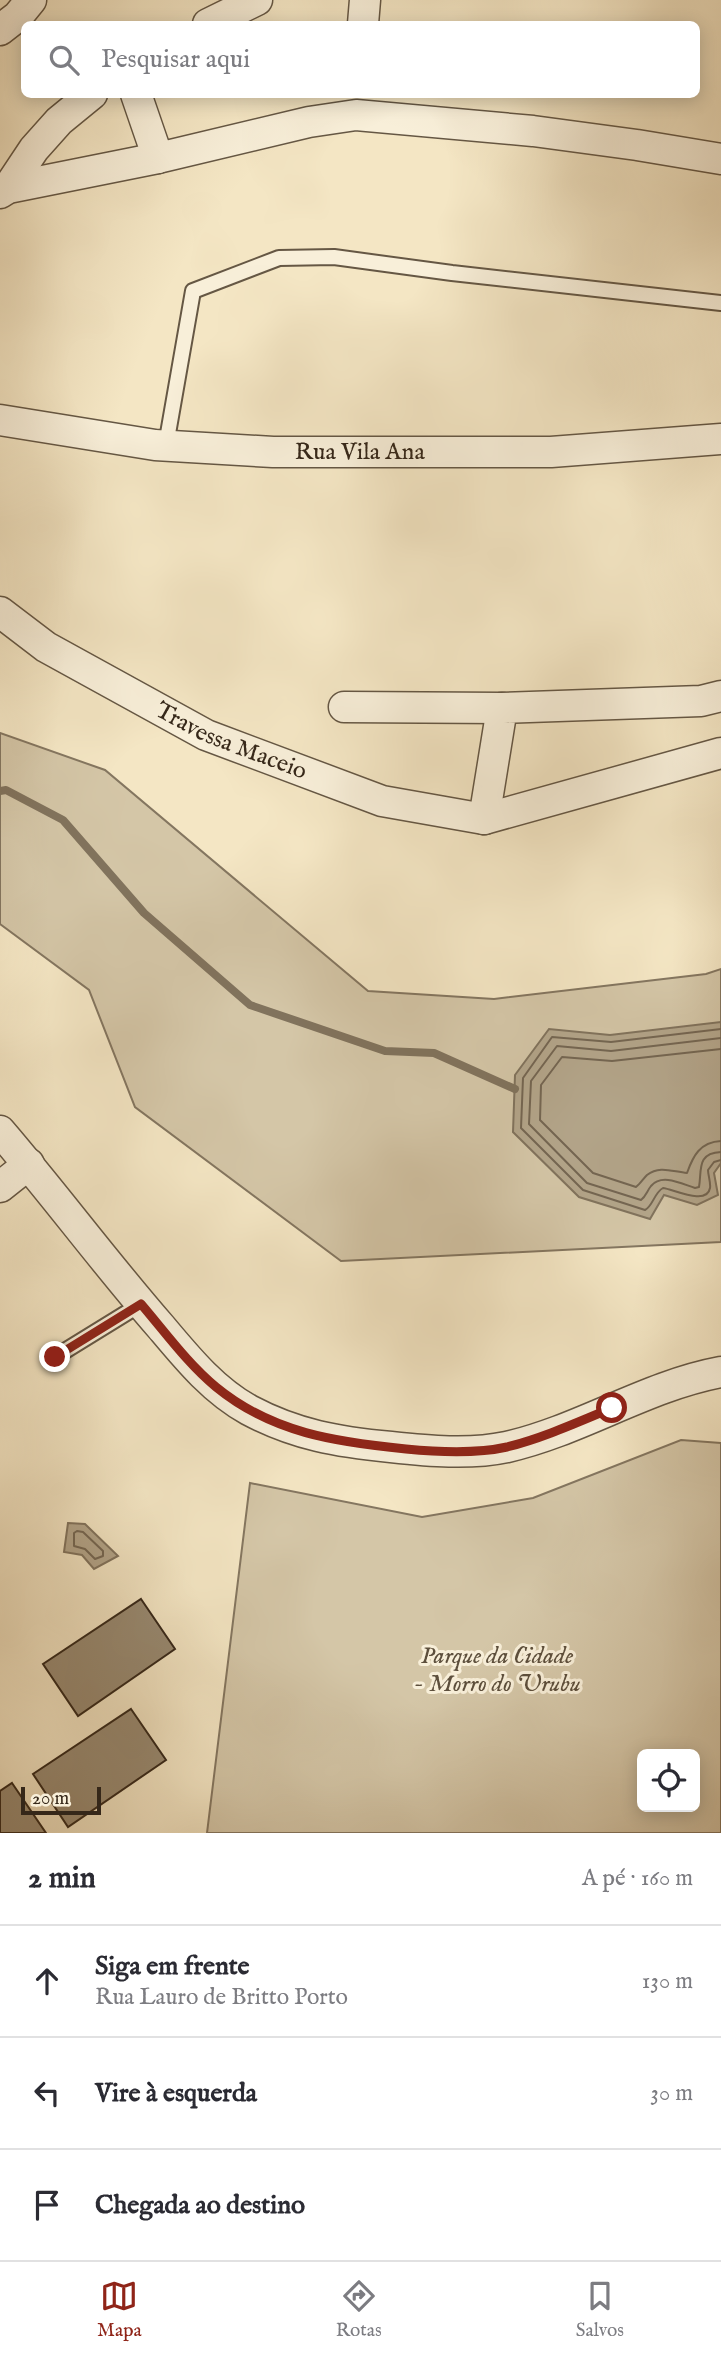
<!DOCTYPE html>
<html lang="pt">
<head>
<meta charset="utf-8">
<style>
  :root { --surface:#fff; --page:#f7f7f7; --text:#2b2b33; --muted:#7c7c81; --line:#e1e1e2; --accent:#8f2418 }
  body { margin:0; font-family:"IM FELL English",serif; background:var(--page); color:var(--text) }
  .controls { position:absolute; right:21px; bottom:21px; display:grid; overflow:hidden; border-radius:10px; box-shadow:0 4px 18px #0003 }
  .controls button { width:63px; height:63px; display:grid; place-items:center; padding:0; border:0; border-bottom:2px solid var(--line); background:var(--surface); color:var(--text); font:35px sans-serif }
  .scale { position:absolute; left:21px; bottom:18px; width:80px; box-sizing:border-box; padding-left:7px; border:4px solid #352719; border-top:0; font-size:19px; line-height:24px; white-space:nowrap; color:#352719; -webkit-text-stroke:5px #f8efd9; paint-order:stroke }
  .stop { position:absolute; width:21px; height:21px; margin:-16px; border:5px solid #8f2418; border-radius:50%; background:#fff }
  .stop.end { background:#8f2418; border-color:#fff; box-shadow:0 2px 7px #0008 }
  .list { margin:0; padding:0; list-style:none }
  h2 { display:flex; justify-content:space-between; align-items:center; height:91px; margin:0; padding:0 28px; font-size:30px }
  h2 small { font-size:23px; font-weight:400; color:var(--muted) }
  .list li { display:grid; grid-template-columns:46px 1fr auto; gap:21px; align-items:center; box-sizing:border-box; height:112px; padding:0 28px; border-top:2px solid var(--line) }
  .list b { display:block; font-size:26px; white-space:nowrap }
  .list p { margin:0; font-size:23px; white-space:nowrap; color:var(--muted) }
  .list em { font-size:23px; font-style:normal; color:var(--muted) }
  .icon { flex:none; width:38px; height:38px; fill:none; stroke:currentColor; stroke-width:2; stroke-linecap:round; stroke-linejoin:round }
  .map { position:relative; flex:none; width:721px; height:1833px; overflow:hidden }
  .search { position:absolute; background:var(--surface); box-shadow:0 4px 18px #0003; left:21px; right:21px; top:21px; height:77px; display:flex; align-items:center; gap:18px; box-sizing:border-box; padding:0 24px; border-radius:10px; color:var(--muted); font-size:26px }
  .sheet { height:427px; background:var(--surface) }
  nav { display:flex; justify-content:space-around; align-items:center; box-sizing:border-box; height:98px; border-top:2px solid var(--line); background:var(--surface); font-size:19px; color:var(--muted) }
  nav a { display:grid; justify-items:center; gap:4px }
  nav .on { color:var(--accent) }
  .map>svg:first-child { display:block }
  .green { fill:#d4c6a7; stroke:#847660; stroke-width:2; fill-rule:evenodd }
  .water { fill:#b3a58a; stroke:#81735d; stroke-width:2 }
  .lines { fill:none; stroke-linecap:round; stroke-linejoin:round }
  .shore { stroke:#746652; stroke-width:2 }
  .stream { stroke:#81735d; stroke-width:8 }
  .building { fill:#988a72; stroke:#352719; stroke-width:2 }
  .service-casing { stroke:#655744; stroke-width:18 }
  .minor-casing { stroke:#655744; stroke-width:33 }
  .service { stroke:#f8efd9; stroke-width:14 }
  .minor { stroke:#f8efd9; stroke-width:30 }
  .route { stroke:#8f2418; stroke-width:9 }
  .labels { text-anchor:middle; dominant-baseline:central; stroke-width:6; stroke-linejoin:round; paint-order:stroke }
  .street-label { font-size:24px; fill:#352719; stroke:#f8efd9 }
  .park-label { font-size:24px; font-style:italic; fill:#5d4f3c; stroke:#f8efd9 }
</style>
</head>
<body>
<div class="map">
<svg width="721" height="1833" viewBox="0 0 721 1833">
  <rect width="100%" height="100%" fill="#f4e6c4"/>
  <filter id="stains"><feTurbulence type="fractalNoise" baseFrequency=".00286" numOctaves="4"/><feColorMatrix values="0 0 0 0 .2 0 0 0 0 .09 0 0 0 0 .02 0 0 0 .5 -.17"/></filter>
  <radialGradient id="worn" r=".72"><stop offset=".6" stop-color="#630" stop-opacity="0"/><stop offset="1" stop-color="#630" stop-opacity=".3"/></radialGradient>
  <!-- green -->
  <g class="green">
    <polygon points="0,733 105,770 368,991 494,999 706,974 721,969 721,1242 341,1261 135,1107 89,990 0,924"/>
    <path d="M681,1440l40,3v390h-514l43,-350 172,34 111,-19zM642,1754h53v53h-53z"/>
  </g>
  <!-- water -->
  <g class="water">
    <polygon points="721,1022 721,1163 714,1173 718,1195 697,1205 664,1195 650,1219 579,1197 513,1132 515,1075 549,1029 610,1035"/>
    <polygon points="68,1523 85,1524 118,1556 94,1569 82,1555 64,1552"/>
  </g>
  <g class="lines">
    <!-- shore -->
    <g class="shore">
      <path d="M721,1029l-110,13 -59,-5 -29,41 -2,50 62,62 62,20c8,-4 9,-17 18,-22 10,1 44,18 47,0 1,-5 -2,-13 -2,-18l6,-8 7,-2"/>
      <path d="M721,1038l-110,13 -54,-5 -26,35 -2,43 58,59 54,17c5,-4 6,-9 10,-14 11,-13 31,-2 44,2l4,-1c3,-16 -3,-34 22,-35"/>
      <path d="M721,1049l-109,12 -50,-4 -21,28 -1,35 53,53 43,14c4,-3 7,-8 11,-12 13,-10 26,-3 40,-2 6,-17 13,-31 34,-32"/>
      <polygon points="77,1531 83,1532 103,1551 103,1556 95,1559 85,1549 74,1546 74,1533"/>
    </g>
    <!-- stream -->
    <polyline class="stream" points="0,791 6,790 63,820 144,913 250,1005 385,1051 434,1053 515,1089"/>
  </g>
  <!-- building -->
  <g class="building">
    <polygon points="141,1599 175,1649 78,1716 43,1664"/>
    <polygon points="131,1709 166,1760 68,1827 33,1774"/>
    <polygon points="12,1783 46,1833 0,1833 0,1791"/>
  </g>
  <g class="lines">
    <!-- service casing -->
    <g class="service-casing">
      <g id="service">
        <polyline points="166,445 193,291 279,258 334,257 452,273 721,303"/>
        <polyline points="55,1357 141,1304"/>
      </g>
    </g>
    <!-- minor casing -->
    <g class="minor-casing">
      <g id="minor">
        <polyline points="208,24 257,0"/>
        <polyline points="363,24 365,0"/>
        <polyline points="0,30 18,16 31,0"/>
        <polyline points="136,94 158,158"/>
        <polyline points="8,188 34,149 59,121 92,94"/>
        <polyline points="0,193 8,188 158,158 309,122 356,115 533,131 637,145 721,159"/>
        <path id="s1" d="M0,420l155,25 118,7h278l170,-13"/>
        <path id="s2" d="M0,612l46,35 160,88 176,66 102,18 237,-66"/>
        <polyline points="344,707 502,708"/>
        <polyline points="484,819 502,708 701,701 721,696"/>
        <path d="M0,1131c55,64 105,132 161,196 26,31 52,63 88,83 47,25 89,32 142,37 37,4 79,8 116,0 74,-17 139,-61 214,-75"/>
        <polyline points="0,1187 29,1164"/>
      </g>
    </g>
    <!-- service -->
    <use href="#service" class="service"/>
    <!-- minor -->
    <use href="#minor" class="minor"/>
  </g>
  <g class="lines">
    <!-- route -->
    <path class="route" d="M55,1357l86,-53c24,28 47,60 75,83 56,46 120,55 190,62 31,3 70,5 101,-2 36,-9 71,-25 105,-39"/>
  </g>
  <g class="labels">
    <!-- street labels -->
    <g class="street-label">
      <text stroke="none"><textPath href="#s1" startOffset="362">Rua Vila Ana</textPath></text>
      <text stroke="none"><textPath href="#s2" startOffset="266">Travessa Maceio</textPath></text>
    </g>
    <!-- park labels -->
    <g class="park-label">
      <text x="497" y="1656">Parque da Cidade<tspan x="497" dy="28">- Morro do Urubu</tspan></text>
    </g>
  </g>
  <rect width="100%" height="100%" filter="url(#stains)"/>
  <rect width="100%" height="100%" fill="url(#worn)"/>
</svg>
<div class="controls">
<button><svg class="icon" aria-label="locate" viewBox="0 0 24 24"><circle cx="12" cy="12" r="6"/><path d="M12 2v4M12 18v4M2 12h4M18 12h4"/></svg></button>
</div>
<div class="scale">20 m</div>
<div class="stop" style="left:612px;top:1408px"></div>
<div class="stop end" style="left:55px;top:1357px"></div>
<div class="search"><svg class="icon" aria-label="search" viewBox="0 0 24 24"><circle cx="10" cy="10" r="6"/><path d="M15 15l6 6"/></svg>Pesquisar aqui</div>
</div>
<section class="sheet">
<h2>2 min<small>A pé · 160 m</small></h2>
<ul class="list">
<li><svg class="icon" aria-label="ahead" viewBox="0 0 24 24"><path d="M12 20V5M6 11l6-6 6 6"/></svg><div><b>Siga em frente</b><p>Rua Lauro de Britto Porto</p></div><em>130 m</em></li>
<li><svg class="icon" aria-label="left" viewBox="0 0 24 24"><path d="M17 20v-9H6M10 6l-5 5 5 5"/></svg><div><b>Vire à esquerda</b></div><em>30 m</em></li>
<li><svg class="icon" aria-label="arrive" viewBox="0 0 24 24"><path d="M6 21V4h12l-3 4 3 4H6"/></svg><div><b>Chegada ao destino</b></div></li>
</ul>
</section>
<nav>
<a class="on"><svg class="icon" aria-label="map" viewBox="0 0 24 24"><path d="M3 6l6-2 6 2 6-2v14l-6 2-6-2-6 2zM9 4v14M15 6v14"/></svg>Mapa</a>
<a><svg class="icon" aria-label="directions" viewBox="0 0 24 24"><path d="M12 3l9 9-9 9-9-9zM9 14v-3h6M13 9l2 2-2 2"/></svg>Rotas</a>
<a><svg class="icon" aria-label="saved" viewBox="0 0 24 24"><path d="M7 4h10v16l-5-4-5 4z"/></svg>Salvos</a>
</nav>
</body>
</html>
